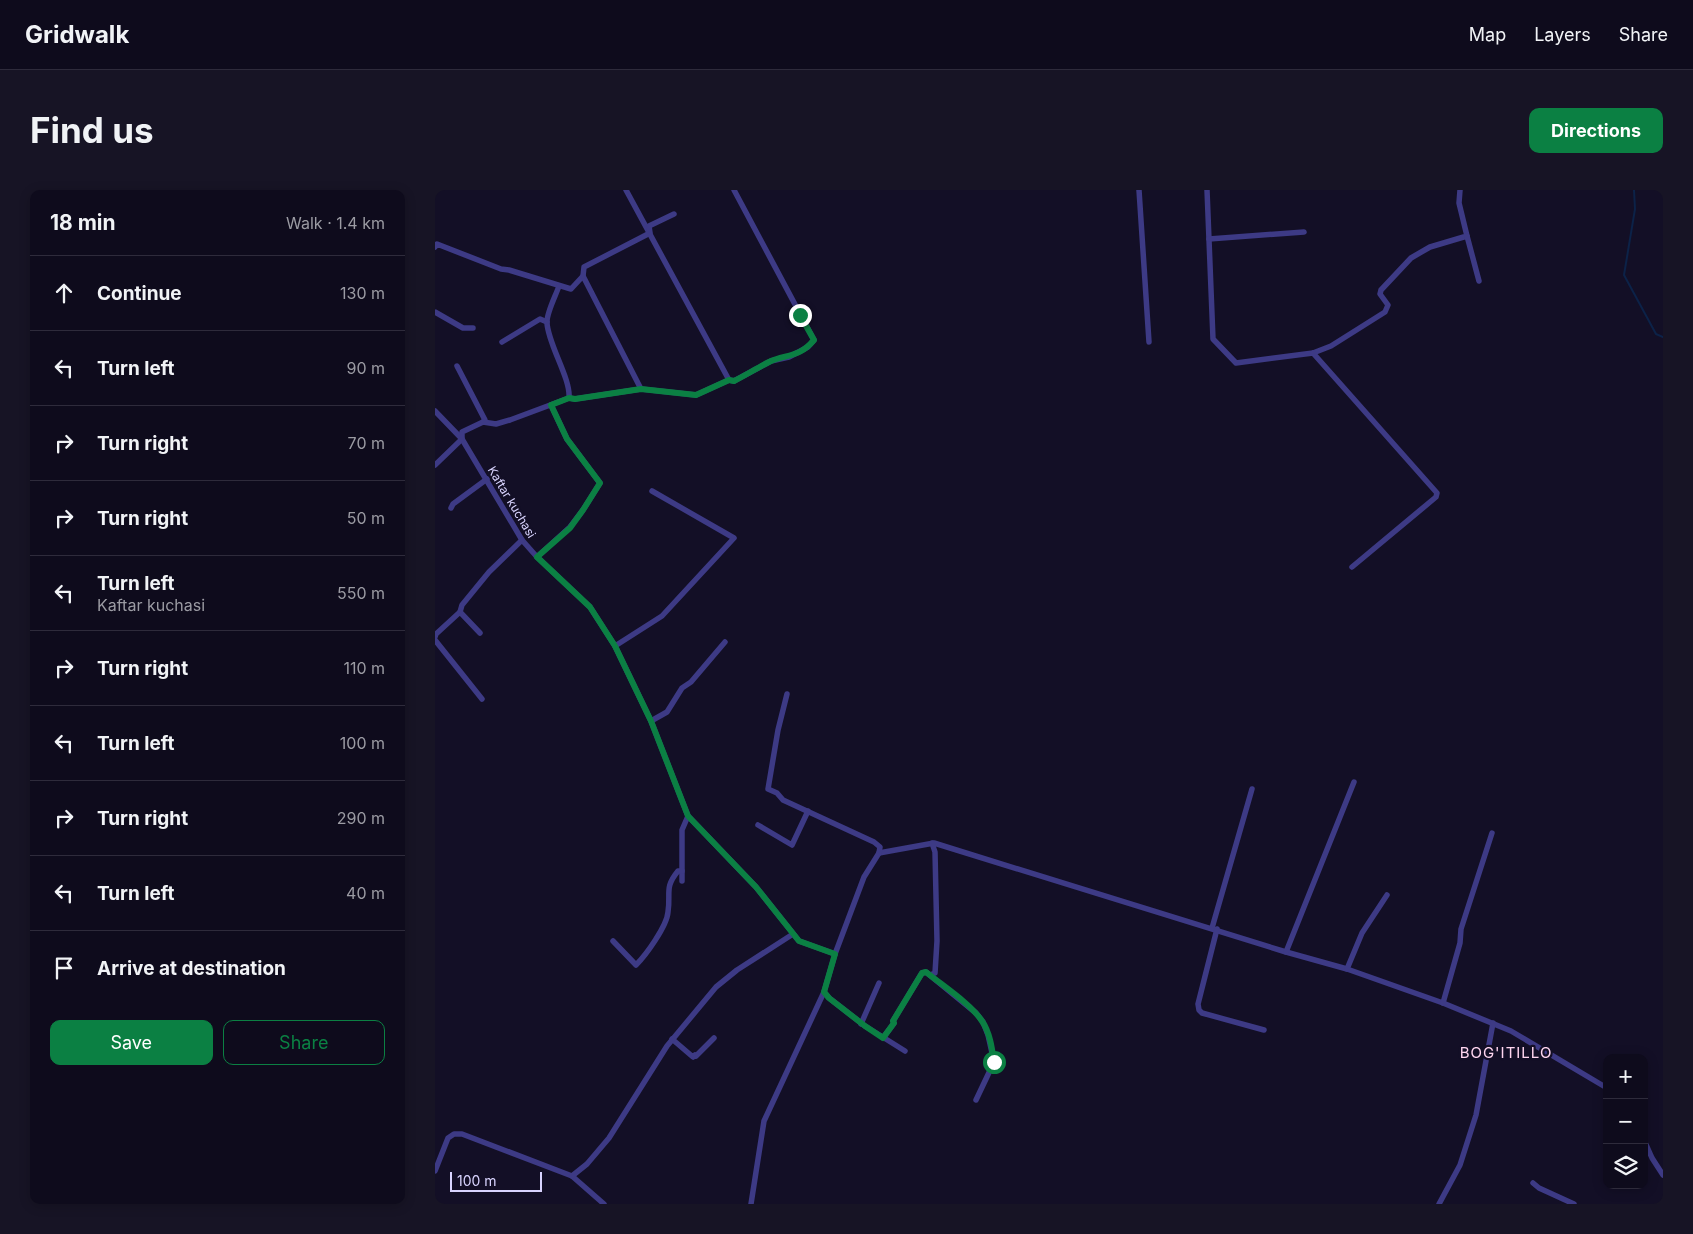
<!DOCTYPE html>
<html lang="en">
<head>
<meta charset="utf-8">
<style>
  :root { --surface:#0e0b1c; --page:#171425; --text:#f1f3f6; --muted:#9b9ba3; --line:#2e2b3b; --accent:#0b8043 }
  body { margin:0; font-family:Inter,sans-serif; background:var(--page); color:var(--text) }
  .controls { position:absolute; right:15px; bottom:15px; display:grid; overflow:hidden; border-radius:10px; box-shadow:0 2px 12px #0003 }
  .controls button { width:45px; height:45px; display:grid; place-items:center; padding:0; border:0; border-bottom:1px solid var(--line); background:var(--surface); color:var(--text); font:25px sans-serif }
  .scale { position:absolute; left:15px; bottom:12px; width:92px; box-sizing:border-box; padding-left:5px; border:2px solid #d9d4ff; border-top:0; font-size:14px; line-height:18px; white-space:nowrap; color:#d9d4ff; -webkit-text-stroke:4px #130f26; paint-order:stroke }
  .stop { position:absolute; width:15px; height:15px; margin:-11px; border:4px solid #0b8043; border-radius:50%; background:#fff }
  .stop.end { background:#0b8043; border-color:#fff; box-shadow:0 1px 5px #0008 }
  .list { margin:0; padding:0; list-style:none }
  h2 { display:flex; justify-content:space-between; align-items:center; height:65px; margin:0; padding:0 20px; font-size:21px }
  h2 small { font-size:16px; font-weight:400; color:var(--muted) }
  .list li { display:grid; grid-template-columns:32px 1fr auto; gap:15px; align-items:center; box-sizing:border-box; height:75px; padding:0 20px; border-top:1px solid var(--line) }
  .list b { display:block; font-size:19px; white-space:nowrap }
  .list p { margin:0; font-size:16px; white-space:nowrap; color:var(--muted) }
  .list em { font-size:16px; font-style:normal; color:var(--muted) }
  .actions { display:flex; gap:10px; padding:15px 20px }
  .actions a { flex:1; padding:11px 0; border:1px solid var(--accent); border-radius:10px; text-align:center; font-size:18px; color:var(--accent) }
  .actions .main { background:var(--accent); color:#fff }
  .icon { flex:none; width:28px; height:28px; fill:none; stroke:currentColor; stroke-width:2; stroke-linecap:round; stroke-linejoin:round }
  .map { position:relative; flex:none; width:1228px; height:1014px; overflow:hidden; border-radius:10px }
  header { display:flex; align-items:center; gap:30px; box-sizing:border-box; height:70px; padding:0 25px; background:var(--surface); border-bottom:1px solid var(--line) }
  header strong { font-size:24px }
  nav { display:flex; gap:28px; margin-inline-start:auto; font-size:18px }
  .intro { display:flex; align-items:center; justify-content:space-between; box-sizing:border-box; height:120px; padding:0 30px }
  h1 { margin:0; font-size:35px }
  .button { padding:12px 22px; border-radius:10px; background:var(--accent); color:#fff; font-size:18px; font-weight:700 }
  main { display:flex; gap:30px; padding:0 30px }
  aside { flex:1; background:var(--surface); border-radius:10px; box-shadow:0 2px 12px #0003 }
  .map>svg:first-child { display:block }
  .lines { fill:none; stroke-linecap:round; stroke-linejoin:round }
  .stream { stroke:#0c2248; stroke-width:2 }
  .minor { stroke:#3d3a85; stroke-width:5.5 }
  .route { stroke:#0b8043; stroke-width:6 }
  .labels { text-anchor:middle; dominant-baseline:central; stroke-width:4.5; stroke-linejoin:round; paint-order:stroke }
  .street-label { font-size:12px; fill:#d9d4ff; stroke:#130f26 }
  .quarter-label { font-size:15px; letter-spacing:1px; fill:#ffd6f0; stroke:#130f26 }
</style>
</head>
<body>
<header>
<strong>Gridwalk</strong>
<nav><a>Map</a><a>Layers</a><a>Share</a></nav>
</header>
<div class="intro"><h1>Find us</h1><a class="button">Directions</a></div>
<main>
<aside>
<h2>18 min<small>Walk · 1.4 km</small></h2>
<ul class="list">
<li><svg class="icon" aria-label="ahead" viewBox="0 0 24 24"><path d="M12 20V5M6 11l6-6 6 6"/></svg><div><b>Continue</b></div><em>130 m</em></li>
<li><svg class="icon" aria-label="left" viewBox="0 0 24 24"><path d="M17 20v-9H6M10 6l-5 5 5 5"/></svg><div><b>Turn left</b></div><em>90 m</em></li>
<li><svg class="icon" aria-label="right" viewBox="0 0 24 24"><path d="M7 20v-9h11M14 6l5 5-5 5"/></svg><div><b>Turn right</b></div><em>70 m</em></li>
<li><svg class="icon" aria-label="right" viewBox="0 0 24 24"><path d="M7 20v-9h11M14 6l5 5-5 5"/></svg><div><b>Turn right</b></div><em>50 m</em></li>
<li><svg class="icon" aria-label="left" viewBox="0 0 24 24"><path d="M17 20v-9H6M10 6l-5 5 5 5"/></svg><div><b>Turn left</b><p>Kaftar kuchasi</p></div><em>550 m</em></li>
<li><svg class="icon" aria-label="right" viewBox="0 0 24 24"><path d="M7 20v-9h11M14 6l5 5-5 5"/></svg><div><b>Turn right</b></div><em>110 m</em></li>
<li><svg class="icon" aria-label="left" viewBox="0 0 24 24"><path d="M17 20v-9H6M10 6l-5 5 5 5"/></svg><div><b>Turn left</b></div><em>100 m</em></li>
<li><svg class="icon" aria-label="right" viewBox="0 0 24 24"><path d="M7 20v-9h11M14 6l5 5-5 5"/></svg><div><b>Turn right</b></div><em>290 m</em></li>
<li><svg class="icon" aria-label="left" viewBox="0 0 24 24"><path d="M17 20v-9H6M10 6l-5 5 5 5"/></svg><div><b>Turn left</b></div><em>40 m</em></li>
<li><svg class="icon" aria-label="arrive" viewBox="0 0 24 24"><path d="M6 21V4h12l-3 4 3 4H6"/></svg><div><b>Arrive at destination</b></div></li>
</ul>
<div class="actions"><a class="main">Save</a><a>Share</a></div>
</aside>
<div class="map">
<svg width="1228" height="1014" viewBox="0 0 1228 1014">
  <rect width="100%" height="100%" fill="#130f26"/>
  <g class="lines">
    <!-- stream -->
    <polyline class="stream" points="1199,0 1200,19 1189,85 1221,144 1228,147"/>
    <!-- minor -->
    <g class="minor">
      <polyline points="191,0 294,190 261,205 206,199"/>
      <polyline points="704,0 714,152"/>
      <polyline points="772,0 778,149 801,173 878,163 896,156 950,122 953,115 945,104 946,100 976,68 995,57 1032,46 1024,13 1025,0"/>
      <polyline points="1032,46 1044,91"/>
      <polyline points="774,49 869,42"/>
      <polyline points="0,57 2,54 66,79 74,80 136,99 148,86 206,199 140,209 134,208"/>
      <polyline points="148,86 149,77 215,43 214,36 239,24"/>
      <polyline points="0,122 28,138 38,138"/>
      <polyline points="67,152 105,129 112,132"/>
      <polyline points="878,163 1002,303 1001,307 917,377"/>
      <polyline points="22,176 50,230 48,232"/>
      <polyline points="294,190 299,191 336,171 354,167 373,157 379,150 299,0"/>
      <polyline points="0,221 27,249 87,350 102,367 155,417 180,456 216,531 253,626 321,697 364,751 400,764"/>
      <path d="M0,275l27,-26v-7l21,-10 13,2 14,-4 59,-22c2,-19 -21,-54 -22,-75 -1,-9 9,-28 12,-37"/>
      <polyline points="16,318 18,314 52,289"/>
      <polyline points="102,367 135,337 148,320 165,293 132,249 116,215"/>
      <polyline points="25,422 27,415 54,382 87,350"/>
      <polyline points="0,447 1,444 25,422 45,443"/>
      <polyline points="0,450 47,509"/>
      <polyline points="180,456 227,426 299,348 217,301"/>
      <polyline points="216,531 232,522 247,498 256,492 290,452"/>
      <polyline points="323,635 357,655 373,621"/>
      <polyline points="444,663 499,653 851,762 912,779 1008,813 1076,841 1172,898"/>
      <polyline points="247,681 247,691"/>
      <polyline points="777,738 817,599"/>
      <polyline points="782,739 763,814 764,820 767,823 829,840"/>
      <path d="M178,751l23,24c10,-10 31,-39 32,-53 3,-19 -4,-24 10,-41h4v-41l6,-14"/>
      <polyline points="851,762 919,592"/>
      <polyline points="912,779 927,743 952,705"/>
      <polyline points="495,785 500,783 502,751 500,662 497,653"/>
      <polyline points="389,802 394,808 430,836 470,861"/>
      <polyline points="1008,813 1025,753 1026,739 1057,643"/>
      <polyline points="426,834 444,793"/>
      <polyline points="448,848 459,833 458,831 487,783 491,782 541,823 548,832 553,845 559,872 541,910"/>
      <polyline points="237,849 258,867 260,865 261,866 279,848"/>
      <polyline points="1209,950 1217,968 1228,985"/>
      <polyline points="0,981 13,948 19,944 27,944 137,986 169,1014"/>
      <polyline points="137,986 152,974 174,948 232,856 281,797 302,780 358,744"/>
      <polyline points="1098,993 1104,998 1139,1014"/>
      <polyline points="316,1014 329,931 389,802 400,764 429,687 444,663 445,657 439,652 348,610 342,603 333,599 343,540 352,504"/>
      <polyline points="1004,1014 1025,975 1041,925 1058,833"/>
    </g>
  </g>
  <g class="lines">
    <!-- route -->
    <path class="route" d="M365,125l14,25c-15,18 -28,14 -45,22 -12,6 -23,13 -35,19l-5,-1 -33,15 -55,-6 -66,10 -6,-1 -18,7 16,34 33,44 -17,27 -13,18 -33,29 53,50 25,39 36,75 37,95 68,71 43,54 36,13 -11,38 5,6 36,28 18,12 11,-15 -1,-2 29,-48 4,-1c17,14 45,32 56,49 8,12 10,27 12,41"/>
  </g>
  <g class="labels">
    <!-- street labels -->
    <g class="street-label">
      <text transform="translate(77 312) rotate(59)">Kaftar kuchasi</text>
    </g>
    <!-- quarter labels -->
    <g class="quarter-label">
      <text x="1071" y="862">BOG'ITILLO</text>
    </g>
  </g>
</svg>
<div class="controls">
<button>+</button>
<button>−</button>
<button><svg class="icon" aria-label="layers" viewBox="0 0 24 24"><path d="M12 4l9 5-9 5-9-5zM3 14l9 5 9-5"/></svg></button>
</div>
<div class="scale">100 m</div>
<div class="stop" style="left:559px;top:872px"></div>
<div class="stop end" style="left:365px;top:125px"></div>
</div>
</main>
</body>
</html>
